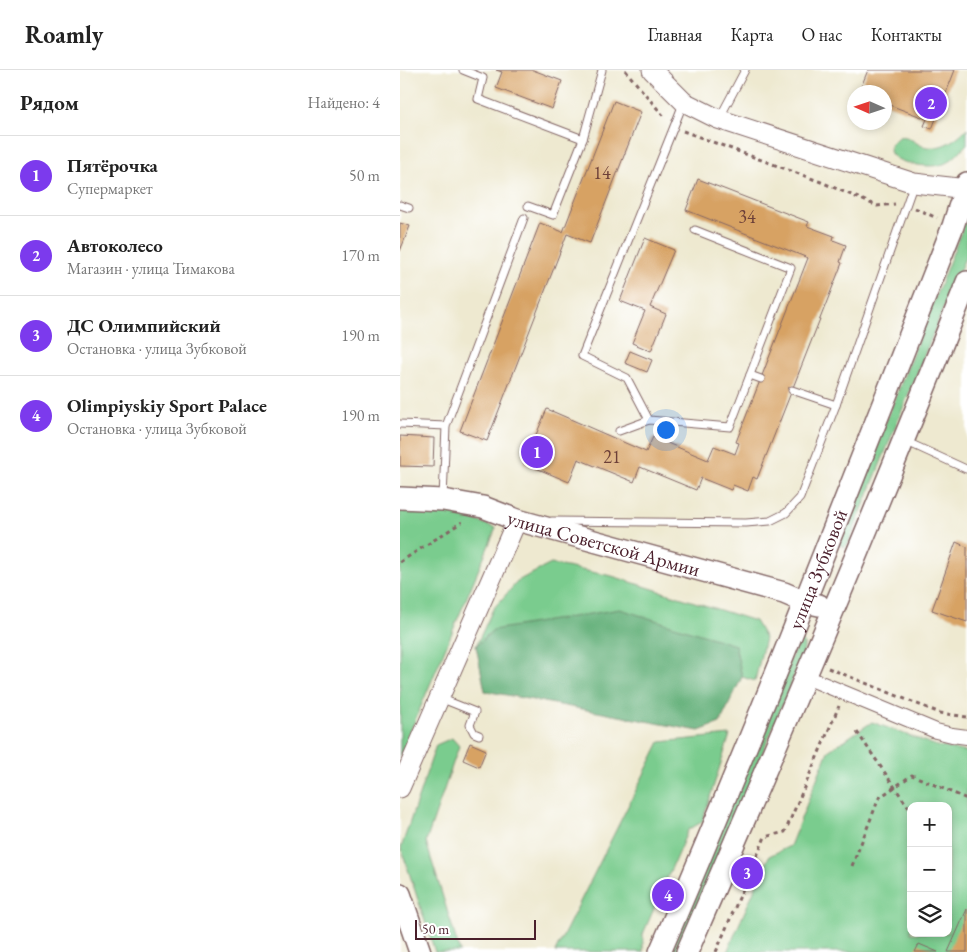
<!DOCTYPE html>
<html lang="ru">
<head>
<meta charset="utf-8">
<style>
  :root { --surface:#fff; --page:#f2f2f2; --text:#222; --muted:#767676; --line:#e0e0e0; --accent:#7c3aed }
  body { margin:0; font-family:"EB Garamond",serif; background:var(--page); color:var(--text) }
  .controls { position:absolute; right:15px; bottom:15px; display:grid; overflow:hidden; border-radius:10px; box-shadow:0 2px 8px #0003 }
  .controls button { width:45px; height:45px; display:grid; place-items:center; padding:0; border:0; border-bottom:1px solid var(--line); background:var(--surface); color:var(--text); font:25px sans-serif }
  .compass { position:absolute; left:447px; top:15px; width:45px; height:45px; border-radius:50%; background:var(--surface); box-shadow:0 2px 8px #0003; rotate:273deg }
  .scale { position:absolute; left:15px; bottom:12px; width:121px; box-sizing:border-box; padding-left:5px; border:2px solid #4a1f2b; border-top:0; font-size:14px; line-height:18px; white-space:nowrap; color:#4a1f2b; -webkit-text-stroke:4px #fff; paint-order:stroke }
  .you { position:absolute; left:265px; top:359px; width:18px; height:18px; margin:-12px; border:4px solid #fff; border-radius:50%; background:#1a73e8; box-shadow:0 0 0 8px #1a73e833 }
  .badge { display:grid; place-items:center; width:32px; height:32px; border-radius:50%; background:var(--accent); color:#fff; font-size:16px; font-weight:700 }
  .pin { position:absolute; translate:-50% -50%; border:2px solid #fff; box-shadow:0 1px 5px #0006 }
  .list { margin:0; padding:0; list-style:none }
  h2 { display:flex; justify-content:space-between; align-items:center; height:65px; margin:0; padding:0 20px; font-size:21px }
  h2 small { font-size:16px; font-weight:400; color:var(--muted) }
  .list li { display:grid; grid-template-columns:32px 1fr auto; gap:15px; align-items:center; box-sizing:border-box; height:80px; padding:0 20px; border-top:1px solid var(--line) }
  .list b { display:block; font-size:19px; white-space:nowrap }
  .list p { margin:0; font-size:16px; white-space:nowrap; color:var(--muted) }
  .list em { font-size:16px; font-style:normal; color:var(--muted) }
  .icon { flex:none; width:28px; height:28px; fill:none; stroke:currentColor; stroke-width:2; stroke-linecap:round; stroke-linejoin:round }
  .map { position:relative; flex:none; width:567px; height:882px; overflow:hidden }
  header { display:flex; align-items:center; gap:30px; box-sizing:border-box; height:70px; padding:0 25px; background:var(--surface); border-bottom:1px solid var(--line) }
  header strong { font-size:24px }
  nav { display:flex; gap:28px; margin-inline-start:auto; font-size:18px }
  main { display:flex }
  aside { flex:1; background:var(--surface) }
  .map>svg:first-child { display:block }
  .green { fill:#7acc8e; stroke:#62765c; fill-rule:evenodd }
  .forest { fill:#63b079; stroke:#566852 }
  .building { fill:#d7a263 }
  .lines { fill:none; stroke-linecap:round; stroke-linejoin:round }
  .lane-casing { stroke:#836665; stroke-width:9 }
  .street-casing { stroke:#836665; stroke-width:16 }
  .secondary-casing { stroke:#836665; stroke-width:21 }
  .primary-casing { stroke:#836665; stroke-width:24 }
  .path { stroke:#836665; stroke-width:3; stroke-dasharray:4 4; stroke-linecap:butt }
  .lane { stroke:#fff; stroke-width:7 }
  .street { stroke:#fff; stroke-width:14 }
  .secondary { stroke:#fff; stroke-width:19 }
  .primary { stroke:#fff; stroke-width:21 }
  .labels { text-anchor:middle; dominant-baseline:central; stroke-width:4; stroke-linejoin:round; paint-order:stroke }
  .number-label { font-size:18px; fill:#6d4039 }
  .street-label { font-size:20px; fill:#4a1f2b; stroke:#fff }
</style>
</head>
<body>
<header>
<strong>Roamly</strong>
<nav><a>Главная</a><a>Карта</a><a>О нас</a><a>Контакты</a></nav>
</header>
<main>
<aside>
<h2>Рядом<small>Найдено: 4</small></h2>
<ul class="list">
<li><span class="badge">1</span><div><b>Пятёрочка</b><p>Супермаркет</p></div><em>50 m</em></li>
<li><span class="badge">2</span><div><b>Автоколесо</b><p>Магазин · улица Тимакова</p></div><em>170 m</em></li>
<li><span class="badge">3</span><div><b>ДС Олимпийский</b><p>Остановка · улица Зубковой</p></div><em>190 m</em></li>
<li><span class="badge">4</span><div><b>Olimpiyskiy Sport Palace</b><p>Остановка · улица Зубковой</p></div><em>190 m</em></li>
</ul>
</aside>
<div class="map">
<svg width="567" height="882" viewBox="0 0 567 882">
  <rect width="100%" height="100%" fill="#fff"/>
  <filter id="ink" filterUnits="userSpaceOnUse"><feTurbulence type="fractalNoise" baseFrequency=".02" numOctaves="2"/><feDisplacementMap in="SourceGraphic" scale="10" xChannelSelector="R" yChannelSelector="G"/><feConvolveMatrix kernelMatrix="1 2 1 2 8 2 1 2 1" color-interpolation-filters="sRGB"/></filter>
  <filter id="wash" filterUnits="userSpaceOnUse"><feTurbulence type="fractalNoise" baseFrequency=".0096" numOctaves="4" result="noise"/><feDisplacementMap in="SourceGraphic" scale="20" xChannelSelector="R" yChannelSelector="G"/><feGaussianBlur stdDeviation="1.12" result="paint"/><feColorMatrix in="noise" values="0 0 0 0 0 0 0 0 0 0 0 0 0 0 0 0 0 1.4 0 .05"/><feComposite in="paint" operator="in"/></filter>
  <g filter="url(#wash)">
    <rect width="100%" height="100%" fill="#eee9d0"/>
    <!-- green -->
    <g class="green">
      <path d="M567,58v16c-8,8 -16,19 -27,21 -14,4 -68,-4 -44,-26 9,-8 19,5 27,7 17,5 33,-6 44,-18z"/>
      <polygon points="567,147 567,184 551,219 448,474 444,477 440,475 439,470"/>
      <polygon points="0,437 48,440 96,458 0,686"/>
      <polygon points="151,494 212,506 355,551 365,568 355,611 342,607 335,575 93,560 76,576 93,539 119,510"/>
      <path d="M399,569c7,3 5,8 4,15l-77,188 -48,110h-10z"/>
      <path d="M472,652l65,24 30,6v200h-240l42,-96 21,-10 38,-95zM511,736h37v127h-37z"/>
      <polygon points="330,665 302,752 288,760 243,864 243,882 155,882 260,672"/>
      <polygon points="52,668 59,676 26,772 60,882 35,882 1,778 36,675"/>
    </g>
    <!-- forest -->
    <polygon class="forest" points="220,539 335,575 342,607 320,653 299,661 85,621 76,576 93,560"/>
    <g id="blocks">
      <!-- building -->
      <g class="building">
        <polygon points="96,0 133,0 162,11 152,39 96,18 102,2"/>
        <polygon points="468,0 555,0 532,59 524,56 527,49 484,33 484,22 459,22"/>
        <polygon points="214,31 241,42 190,173 167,164 87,371 60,361 140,153 163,162"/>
        <polygon points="298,109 409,152 407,156 434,166 433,170 446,175 440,192 442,193 357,409 353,407 348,421 333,415 331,420 301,408 296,420 240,397 234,412 178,389 169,412 124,393 147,339 246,382 253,367 308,390 314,376 335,384 339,373 336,372 408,188 286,140"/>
        <polygon points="0,153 10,156 0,181"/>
        <polygon points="245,168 274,180 250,237 266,244 251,281 232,273 245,241 220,231"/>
        <polygon points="230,281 252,290 247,302 225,293"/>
        <polygon points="0,366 34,368 33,397 0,396"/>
        <polygon points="556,472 567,477 567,552 532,540"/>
        <polygon points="70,673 86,680 79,697 63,690"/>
        <polygon points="567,839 567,882 548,882"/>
        <polygon points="519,874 538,882 515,882"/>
      </g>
    </g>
  </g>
  <g filter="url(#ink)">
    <use href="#blocks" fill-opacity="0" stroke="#836665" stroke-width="1"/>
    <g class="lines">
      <!-- lane casing -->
      <g class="lane-casing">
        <g id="lane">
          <polyline points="63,0 83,8 78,29 183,69"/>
          <polyline points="283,34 182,286 227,308 249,350 330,357 391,198 295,160"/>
          <polyline points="319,49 345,0"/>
          <polyline points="0,135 9,138"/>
          <polyline points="128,136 153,145 183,69 202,0"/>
          <polyline points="350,305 361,309"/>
          <polyline points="392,320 436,335"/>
          <polyline points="0,354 46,356"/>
          <polyline points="219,361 249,350"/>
          <polyline points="505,371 566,399"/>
          <polyline points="43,428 46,356 124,148"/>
          <polyline points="152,451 346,453 370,451 386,443 400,428 436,335 514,113"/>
          <polyline points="40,628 75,642 70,655 74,663 79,665"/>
        </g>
      </g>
      <!-- street casing -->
      <g class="street-casing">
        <polyline id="street" points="406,607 536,661 552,665 567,667"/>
      </g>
      <!-- secondary casing -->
      <g class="secondary-casing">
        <g id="secondary">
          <polyline points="252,0 284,32 318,49 514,113 567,119"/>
          <polyline points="0,718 117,450"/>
        </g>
      </g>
      <!-- primary casing -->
      <g class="primary-casing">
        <g id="primary">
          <path id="s1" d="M0,428l43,2 40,7 34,13 267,73 21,9 14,3"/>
          <polyline points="0,824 20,882"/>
          <path id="s2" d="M260,882c104,-240 197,-484 293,-726l14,-43"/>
          <path d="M287,882c97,-222 191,-445 280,-670"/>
        </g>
      </g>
      <!-- path -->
      <g class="path">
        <polyline points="225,0 266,49"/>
        <polyline points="283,61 421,112 477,136 495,134"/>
        <polyline points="515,138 537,148"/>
        <polyline points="0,492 62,452"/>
        <polyline points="428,598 540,643 567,647"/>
        <polyline points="457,662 511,741"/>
        <polyline points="452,796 479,728 512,705 567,729"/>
        <polyline points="316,882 365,767 385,762 439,636"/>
      </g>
      <!-- lane -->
      <use href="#lane" class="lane"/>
      <!-- street -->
      <use href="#street" class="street"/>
      <!-- secondary -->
      <use href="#secondary" class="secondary"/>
      <!-- primary -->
      <use href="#primary" class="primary"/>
    </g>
  </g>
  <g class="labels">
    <!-- number labels -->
    <g class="number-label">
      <text x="202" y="102">14</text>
      <text x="347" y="146">34</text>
      <text x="212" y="386">21</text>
    </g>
    <!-- street labels -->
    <g class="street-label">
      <text stroke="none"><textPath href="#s1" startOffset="210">улица Советской Армии</textPath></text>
      <text stroke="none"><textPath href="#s2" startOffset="414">улица Зубковой</textPath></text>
    </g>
  </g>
</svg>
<div class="controls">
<button>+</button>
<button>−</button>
<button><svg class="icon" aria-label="layers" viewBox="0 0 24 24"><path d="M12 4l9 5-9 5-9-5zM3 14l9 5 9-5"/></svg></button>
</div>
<svg class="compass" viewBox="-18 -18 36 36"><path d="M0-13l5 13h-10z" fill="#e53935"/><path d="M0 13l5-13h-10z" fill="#767676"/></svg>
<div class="scale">50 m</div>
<div class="you"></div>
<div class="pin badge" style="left:137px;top:382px">1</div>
<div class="pin badge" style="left:531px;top:33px">2</div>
<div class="pin badge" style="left:347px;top:803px">3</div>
<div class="pin badge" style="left:268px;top:825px">4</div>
</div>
</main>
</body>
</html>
